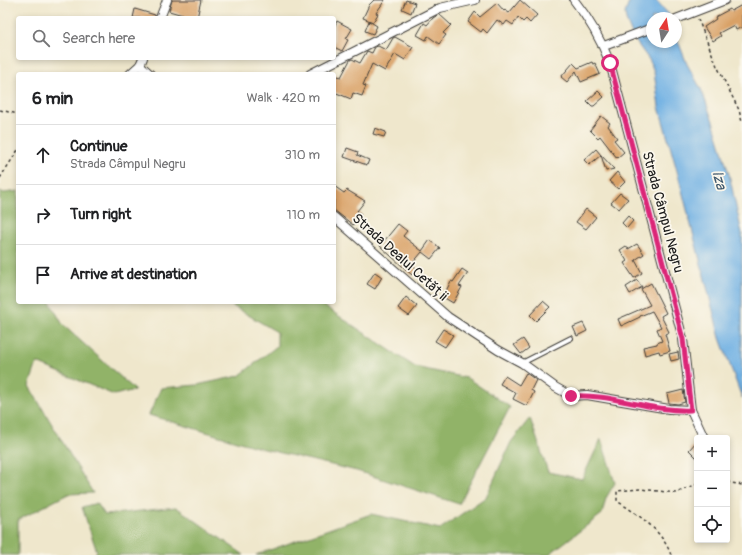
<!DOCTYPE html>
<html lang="en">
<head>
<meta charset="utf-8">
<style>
  :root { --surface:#fff; --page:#f2f2f2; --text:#202124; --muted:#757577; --line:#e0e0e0 }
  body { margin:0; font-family:Pangolin,sans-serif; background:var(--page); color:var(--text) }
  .controls { position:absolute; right:12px; bottom:12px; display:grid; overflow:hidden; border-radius:4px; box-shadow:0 2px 6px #0003 }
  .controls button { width:36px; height:36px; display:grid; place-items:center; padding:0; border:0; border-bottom:1px solid var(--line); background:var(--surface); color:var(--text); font:20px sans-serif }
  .compass { position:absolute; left:646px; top:12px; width:36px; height:36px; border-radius:50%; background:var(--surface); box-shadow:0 2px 6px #0003; rotate:12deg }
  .stop { position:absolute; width:12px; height:12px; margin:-9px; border:3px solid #db2777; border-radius:50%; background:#fff }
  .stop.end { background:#db2777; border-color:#fff; box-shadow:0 1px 4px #0008 }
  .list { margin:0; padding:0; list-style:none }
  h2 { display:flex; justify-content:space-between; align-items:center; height:52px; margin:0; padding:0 16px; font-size:17px }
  h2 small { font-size:13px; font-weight:400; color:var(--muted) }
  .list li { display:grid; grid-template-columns:26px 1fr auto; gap:12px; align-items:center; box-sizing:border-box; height:60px; padding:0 16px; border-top:1px solid var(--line) }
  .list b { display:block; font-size:15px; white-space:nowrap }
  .list p { margin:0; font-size:13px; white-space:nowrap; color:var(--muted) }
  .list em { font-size:13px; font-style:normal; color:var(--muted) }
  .icon { flex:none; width:22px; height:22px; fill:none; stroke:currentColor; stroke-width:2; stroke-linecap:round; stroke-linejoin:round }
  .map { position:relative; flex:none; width:742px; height:555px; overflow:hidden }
  .search { position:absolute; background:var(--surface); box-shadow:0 2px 6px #0003; left:16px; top:16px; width:320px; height:44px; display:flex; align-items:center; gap:10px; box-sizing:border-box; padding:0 14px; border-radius:4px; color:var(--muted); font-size:15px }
  .panel { position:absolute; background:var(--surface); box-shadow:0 2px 6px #0003; left:16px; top:72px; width:320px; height:232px; border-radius:4px }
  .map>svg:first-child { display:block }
  .forest { fill:#91b368; stroke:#566842 }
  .water { fill:#70b0e3; stroke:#466680 }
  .building { fill:#d9a166 }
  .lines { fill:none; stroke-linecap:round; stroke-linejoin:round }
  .lane-casing { stroke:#3c3a36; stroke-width:6 }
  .street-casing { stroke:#3c3a36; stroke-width:10 }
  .path { stroke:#3c3a36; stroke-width:1.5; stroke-dasharray:3 3; stroke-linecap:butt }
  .lane { stroke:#fff; stroke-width:4 }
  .street { stroke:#fff; stroke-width:8 }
  .route { stroke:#db2777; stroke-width:5 }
  .labels { text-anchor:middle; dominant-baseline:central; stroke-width:3.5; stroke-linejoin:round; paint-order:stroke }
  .street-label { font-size:14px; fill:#1c1c1c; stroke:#fbf7ec }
  .water-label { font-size:15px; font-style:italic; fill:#3e576c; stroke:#fbf7ec }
</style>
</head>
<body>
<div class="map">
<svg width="742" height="555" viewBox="0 0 742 555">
  <rect width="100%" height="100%" fill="#fbf7ec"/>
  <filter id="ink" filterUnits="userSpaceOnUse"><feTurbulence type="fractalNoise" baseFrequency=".025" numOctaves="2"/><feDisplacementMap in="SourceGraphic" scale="8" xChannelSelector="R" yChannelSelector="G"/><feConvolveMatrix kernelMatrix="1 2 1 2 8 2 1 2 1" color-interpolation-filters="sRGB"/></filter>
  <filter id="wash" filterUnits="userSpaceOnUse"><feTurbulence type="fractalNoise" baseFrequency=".012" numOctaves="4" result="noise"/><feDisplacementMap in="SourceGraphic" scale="16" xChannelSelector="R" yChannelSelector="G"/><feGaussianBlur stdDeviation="0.9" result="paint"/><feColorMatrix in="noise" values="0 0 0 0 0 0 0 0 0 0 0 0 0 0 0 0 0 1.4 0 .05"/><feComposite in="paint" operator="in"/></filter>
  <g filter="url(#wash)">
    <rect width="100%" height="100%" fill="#efe7cc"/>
    <!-- forest -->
    <g class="forest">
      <polygon points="0,191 4,193 18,191 18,302 50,302 63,325 135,390 114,395 37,363 29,386 93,493 68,494 18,520 18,555 0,555"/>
      <polygon points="226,302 318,302 415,367 467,378 510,407 459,504 357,471 260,448 149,415 161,388 197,385 239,376 277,346 277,332"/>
      <polygon points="530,418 548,472 582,479 601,439 615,483 606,498 602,514 548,555 256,555 371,514 440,529 486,497 511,442"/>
      <polygon points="97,503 105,515 176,507 244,555 93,555 97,552 82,507"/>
    </g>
    <!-- water -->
    <polygon class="water" points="630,0 656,0 671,17 652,18 652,42 676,42 676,36 687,64 701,89 714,124 729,174 742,234 742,398 720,338 676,167 659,107 654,72 650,61 634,39 626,20 625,13"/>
    <g id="blocks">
      <!-- building -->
      <g class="building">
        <polygon points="172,0 201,0 197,18 182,18 183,15 169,11"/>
        <polygon points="374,0 385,0 376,13 378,14 373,22 363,18 369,5"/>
        <polygon points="406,0 415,3 411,13 402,9"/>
        <polygon points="520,0 537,15 530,23 526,19 523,22 518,17 513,25 507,21 504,25 497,20 487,33 483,29 481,32 468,22 475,12 480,17 497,3 504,11 505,10 509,13"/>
        <polygon points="742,5 742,27 736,30 734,25 719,33 721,36 713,41 704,27 716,19 715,17 730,9 731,11"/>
        <polygon points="135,9 155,15 155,18 133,18"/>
        <polygon points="439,14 451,25 443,33 446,35 439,44 428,36 426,40 417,35 424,23 427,25 433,18"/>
        <polygon points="337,21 352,29 346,39 348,40 342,51 334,47 334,27"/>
        <polygon points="369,21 377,26 373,34 365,31"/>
        <polygon points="395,37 413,47 405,60 395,54 385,71 372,64 363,85 366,86 362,96 353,93 351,99 334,92 334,75 341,77 350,60 352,59 360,63 367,51 372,53 375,47 378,46 386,50 393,38"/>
        <polygon points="592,62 593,64 595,63 600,74 581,82 576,71 567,82 561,77 573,63 578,68"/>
        <polygon points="598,91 604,97 594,106 592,106 587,101"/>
        <polygon points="601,116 610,123 608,126 617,138 614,140 624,152 617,158 600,136 598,138 590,130"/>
        <polygon points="375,128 386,132 384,137 373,134"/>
        <polygon points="347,148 358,152 357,155 369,160 367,165 344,157"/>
        <polygon points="596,149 601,155 614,169 606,171 601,155 589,165 584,160"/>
        <polygon points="617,172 625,182 618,189 609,181"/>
        <polygon points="334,186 344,193 347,190 365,201 357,211 361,214 353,225 334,210"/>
        <polygon points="620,193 628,199 619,209 611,203"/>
        <polygon points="586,209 596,217 586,229 576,222"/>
        <polygon points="628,216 633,221 627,228 622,223"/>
        <polygon points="398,224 407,231 403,236 422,251 430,240 440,248 431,259 422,252 412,264 417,269 412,275 380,246"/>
        <polygon points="637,244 644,254 635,260 642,273 634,278 624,263 627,261 620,250 626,246 628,249"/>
        <polygon points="462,269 468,273 459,286 462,287 453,303 443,297 451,281 453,282"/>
        <polygon points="375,272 382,277 375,289 367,284"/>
        <polygon points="637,280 642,287 630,294 626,287"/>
        <polygon points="651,283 666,313 661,316 669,332 665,334 670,351 660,354 659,351 645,355 643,347 657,344 657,343 662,341 657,329 661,327 652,311 640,316 640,317 621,326 618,319 650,305 641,289"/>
        <polygon points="406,297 417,306 409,316 398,308"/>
        <polygon points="543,301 550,307 536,321 530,315"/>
        <polygon points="583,323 587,331 577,336 573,327"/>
        <polygon points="443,329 453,335 445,347 435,341"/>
        <polygon points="523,339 529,348 521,354 514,345"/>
        <polygon points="678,352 679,359 671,361 669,354"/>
        <polygon points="526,373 536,380 531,390 534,392 527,406 513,399 516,393 500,384 505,376 519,385"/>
        <polygon points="683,390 685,402 678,404 669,403 667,394"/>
        <polygon points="697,441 697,458 689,450"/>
      </g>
    </g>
  </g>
  <g filter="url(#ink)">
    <use href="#blocks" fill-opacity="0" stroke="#3c3a36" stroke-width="1"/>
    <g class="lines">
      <!-- lane casing -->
      <g class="lane-casing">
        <polyline id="lane" points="522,363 571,338"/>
      </g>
      <!-- street casing -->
      <g class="street-casing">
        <g id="street">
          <path d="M574,0c15,19 27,40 36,63l73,276 8,71 13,28"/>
          <polyline points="160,18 167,0"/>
          <polyline points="676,19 725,0"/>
          <polyline points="604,46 652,28"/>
          <polyline points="140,65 150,74"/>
          <polyline points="130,74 140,65 143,58"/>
          <polyline points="310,74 440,8 475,0"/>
          <polyline points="334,217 448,317 498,350 522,363 555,387 571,396 587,395 669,409 691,410"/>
        </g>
      </g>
      <!-- path -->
      <g class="path">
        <polyline points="698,19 717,66 739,110 742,122"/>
        <polyline points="0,110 18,114"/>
        <polyline points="0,178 18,150"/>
        <polyline points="727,482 742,485"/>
        <path d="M671,555c-9,-25 -32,-40 -54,-54v-10l23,-2 36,4 21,-9"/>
      </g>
      <!-- lane -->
      <use href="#lane" class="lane"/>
      <!-- street -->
      <use href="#street" class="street"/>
    </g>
  </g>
  <g class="lines" filter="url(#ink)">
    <!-- route -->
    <path class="route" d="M571,396c40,-3 79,16 120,14l-8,-71 -73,-276"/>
  </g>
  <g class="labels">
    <!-- street labels -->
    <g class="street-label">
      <text transform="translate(663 212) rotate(75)">Strada Câmpul Negru</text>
      <text transform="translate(400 257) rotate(42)">Strada Dealul Cetății</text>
    </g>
    <!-- water labels -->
    <g class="water-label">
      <text transform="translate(719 180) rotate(75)">Iza</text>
    </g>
  </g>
</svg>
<div class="controls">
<button>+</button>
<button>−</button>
<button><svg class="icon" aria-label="locate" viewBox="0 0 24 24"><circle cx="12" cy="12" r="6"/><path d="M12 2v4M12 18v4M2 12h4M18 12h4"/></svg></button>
</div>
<svg class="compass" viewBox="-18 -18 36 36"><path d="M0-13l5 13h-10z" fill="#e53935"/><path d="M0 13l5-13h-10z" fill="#757577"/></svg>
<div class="stop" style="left:610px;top:63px"></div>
<div class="stop end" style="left:571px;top:396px"></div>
<div class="search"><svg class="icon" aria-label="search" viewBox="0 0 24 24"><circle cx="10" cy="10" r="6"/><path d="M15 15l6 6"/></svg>Search here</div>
<section class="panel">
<h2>6 min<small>Walk · 420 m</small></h2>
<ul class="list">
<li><svg class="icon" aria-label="ahead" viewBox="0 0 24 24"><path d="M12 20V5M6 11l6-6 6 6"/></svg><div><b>Continue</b><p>Strada Câmpul Negru</p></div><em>310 m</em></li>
<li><svg class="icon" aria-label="right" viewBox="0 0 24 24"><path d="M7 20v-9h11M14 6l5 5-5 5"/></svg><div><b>Turn right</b></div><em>110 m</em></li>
<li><svg class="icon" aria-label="arrive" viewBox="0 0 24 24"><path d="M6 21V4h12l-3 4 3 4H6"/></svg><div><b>Arrive at destination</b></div></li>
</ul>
</section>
</div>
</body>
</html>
